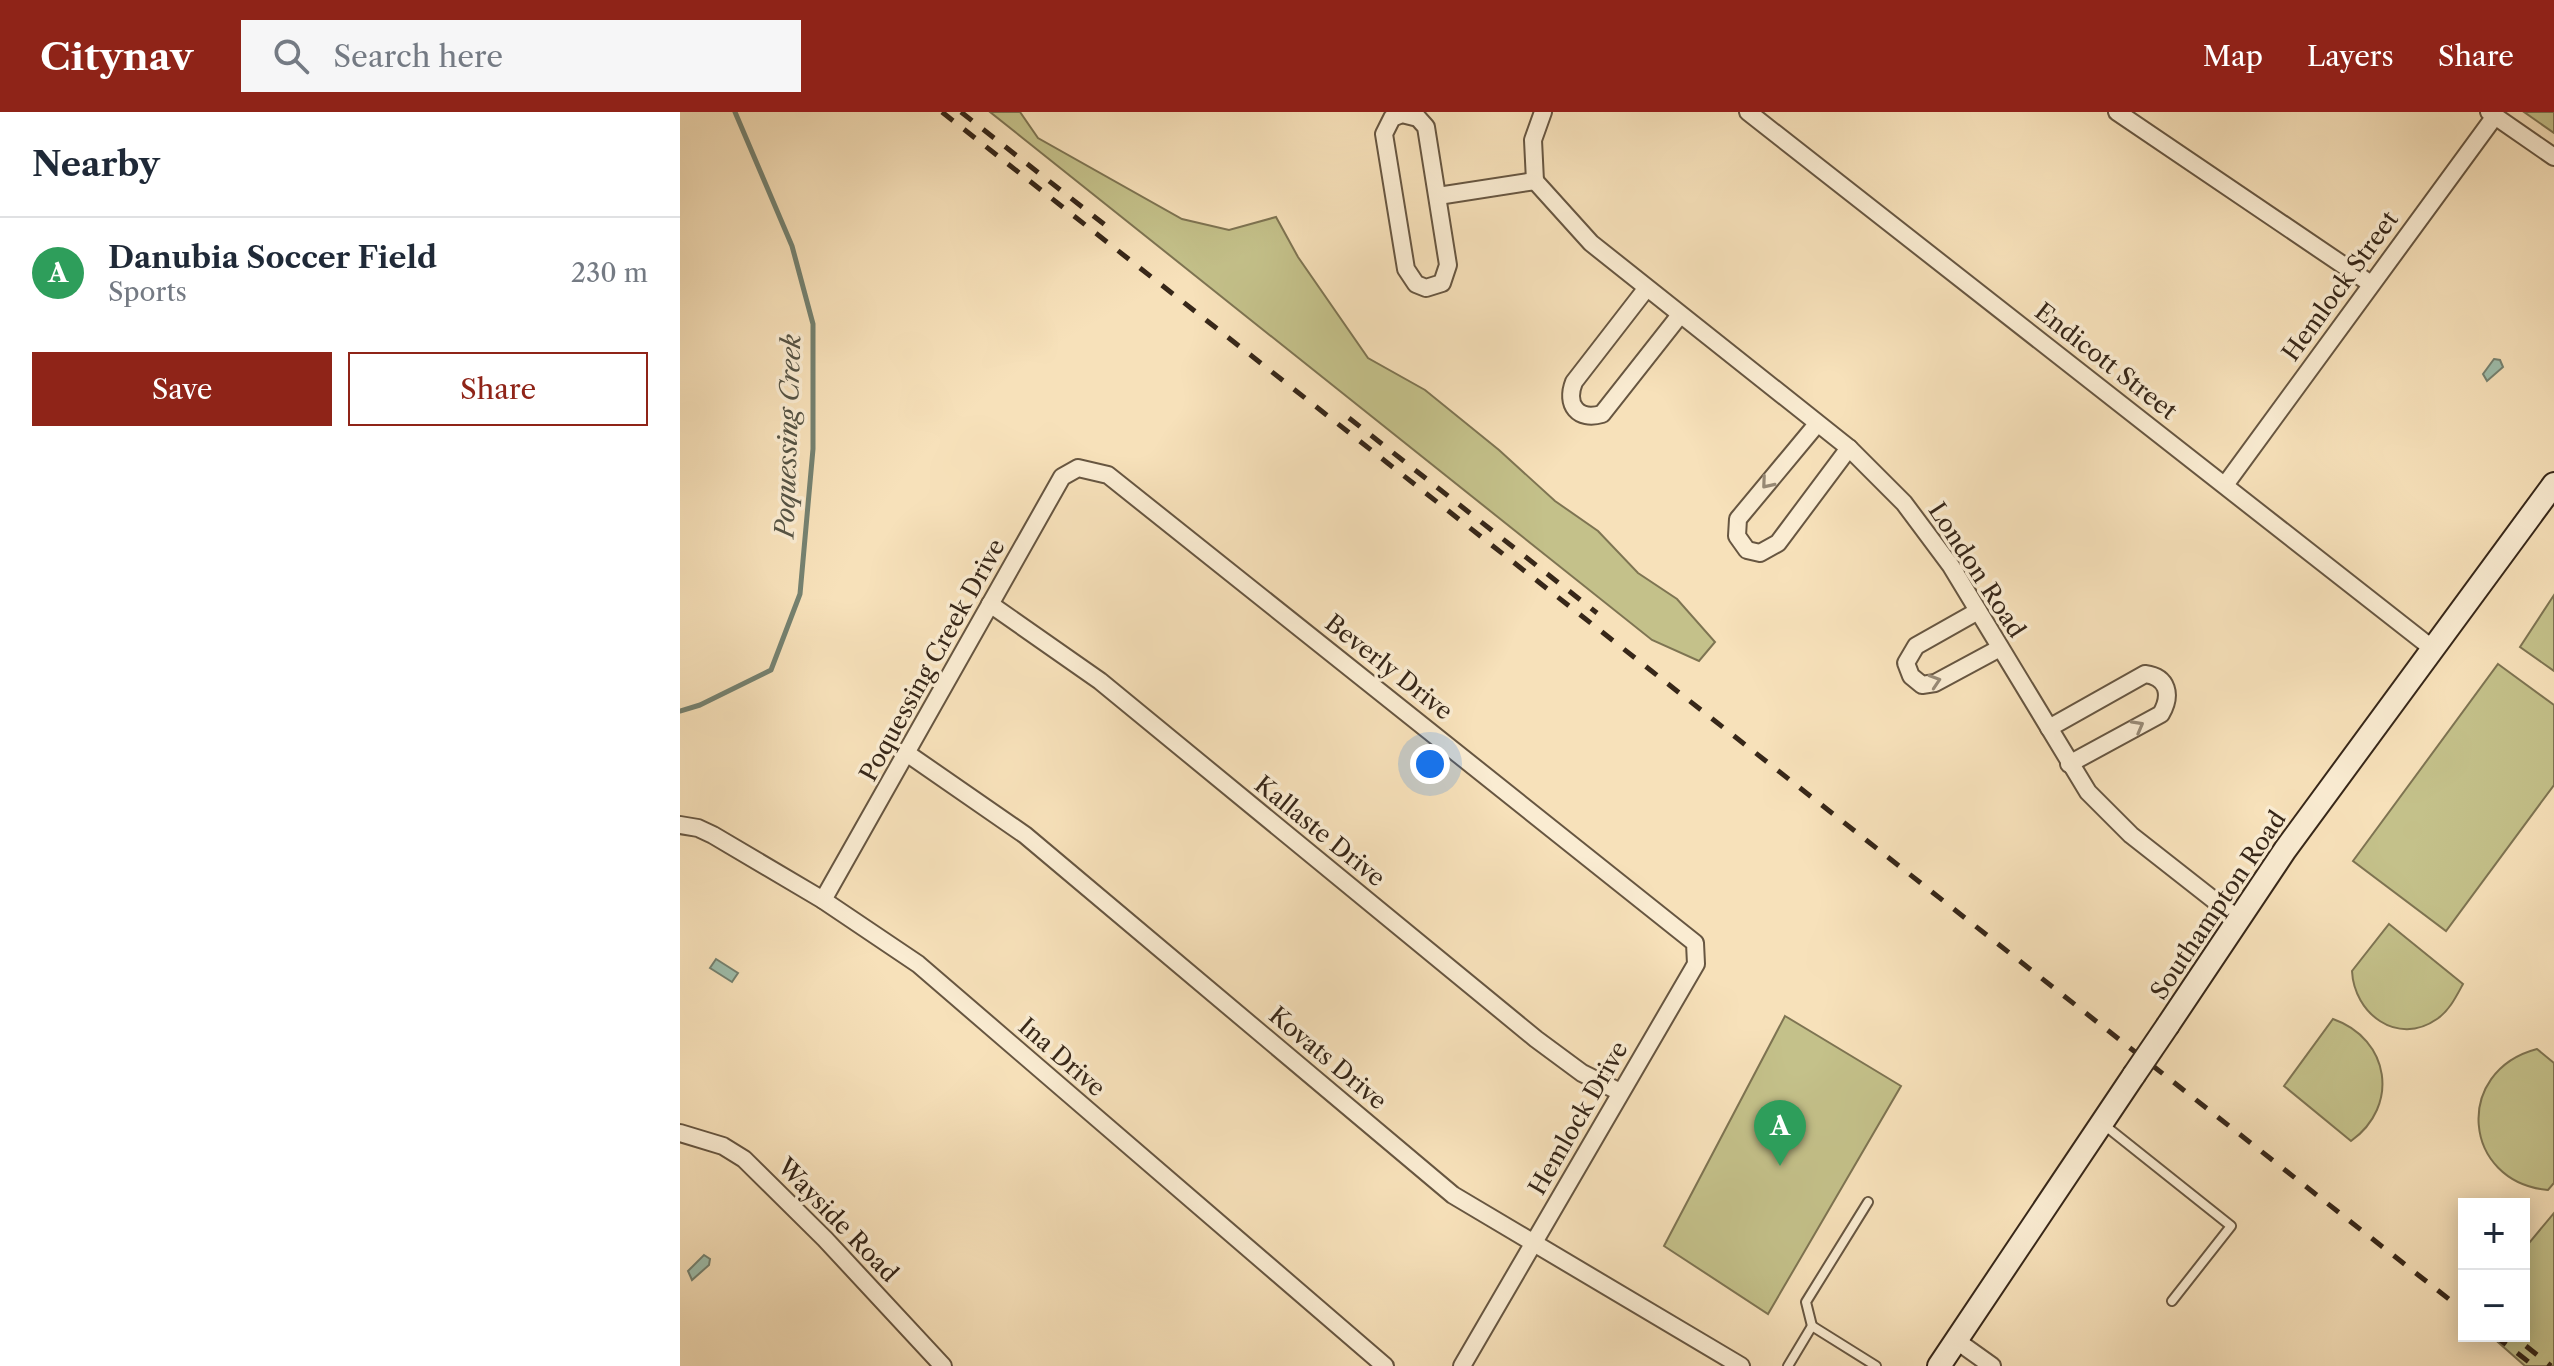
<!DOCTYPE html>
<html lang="en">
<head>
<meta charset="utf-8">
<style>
  :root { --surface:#fff; --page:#f6f6f7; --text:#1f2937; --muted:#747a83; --line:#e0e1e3; --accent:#8f2418 }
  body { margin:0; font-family:"Libre Caslon Text",serif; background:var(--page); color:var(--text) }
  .controls { position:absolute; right:24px; bottom:24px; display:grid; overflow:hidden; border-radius:0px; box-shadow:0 4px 20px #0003 }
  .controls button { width:72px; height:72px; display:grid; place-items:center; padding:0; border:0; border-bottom:2px solid var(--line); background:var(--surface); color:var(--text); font:40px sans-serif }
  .you { position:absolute; left:750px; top:652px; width:28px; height:28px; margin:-20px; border:6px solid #fff; border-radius:50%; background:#1a73e8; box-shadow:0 0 0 12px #1a73e833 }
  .badge { display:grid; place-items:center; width:52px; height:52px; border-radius:50%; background:var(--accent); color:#fff; font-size:26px; font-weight:700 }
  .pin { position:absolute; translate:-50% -66px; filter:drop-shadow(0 2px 4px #0008) }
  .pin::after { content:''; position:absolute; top:42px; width:28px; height:24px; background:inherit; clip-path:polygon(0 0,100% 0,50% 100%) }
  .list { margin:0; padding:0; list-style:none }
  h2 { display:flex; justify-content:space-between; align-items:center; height:104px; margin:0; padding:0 32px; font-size:34px }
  h2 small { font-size:26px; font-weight:400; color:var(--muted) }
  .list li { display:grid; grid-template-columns:52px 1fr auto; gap:24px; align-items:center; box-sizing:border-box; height:112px; padding:0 32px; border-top:2px solid var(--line) }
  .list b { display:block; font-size:30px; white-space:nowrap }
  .list p { margin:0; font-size:26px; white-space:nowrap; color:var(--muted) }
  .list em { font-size:26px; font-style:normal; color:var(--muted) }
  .actions { display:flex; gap:16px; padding:24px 32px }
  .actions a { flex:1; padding:18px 0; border:2px solid var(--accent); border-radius:0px; text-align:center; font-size:28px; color:var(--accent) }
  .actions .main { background:var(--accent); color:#fff }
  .icon { flex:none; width:44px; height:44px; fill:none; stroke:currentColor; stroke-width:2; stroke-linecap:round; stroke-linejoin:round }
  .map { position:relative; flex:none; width:1874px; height:1254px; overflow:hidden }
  header { display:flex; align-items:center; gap:48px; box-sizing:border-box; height:112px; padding:0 40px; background:var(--accent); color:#fff }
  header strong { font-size:38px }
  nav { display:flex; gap:44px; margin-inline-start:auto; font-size:28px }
  .search { width:560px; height:72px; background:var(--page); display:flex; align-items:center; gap:20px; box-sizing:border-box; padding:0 28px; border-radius:0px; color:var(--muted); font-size:30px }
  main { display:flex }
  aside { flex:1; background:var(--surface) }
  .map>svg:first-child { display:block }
  .green { fill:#c4c18a; stroke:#7e7452; stroke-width:2 }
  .water { fill:#9ebeac; stroke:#758271; stroke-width:2 }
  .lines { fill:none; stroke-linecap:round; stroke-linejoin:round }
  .stream { stroke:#758271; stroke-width:5 }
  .lane-casing { stroke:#675641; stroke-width:12 }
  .street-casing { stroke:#675641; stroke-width:20 }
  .secondary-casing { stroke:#372719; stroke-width:26 }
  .lane { stroke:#faecd2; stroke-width:8 }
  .street { stroke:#faecd2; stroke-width:16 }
  .secondary { stroke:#faecd2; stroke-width:22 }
  .rail { stroke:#372719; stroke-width:5; stroke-dasharray:14 14; stroke-linecap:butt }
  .secondary-bridge-casing { stroke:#372719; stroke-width:26; stroke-linecap:butt }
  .secondary-bridge { stroke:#faecd2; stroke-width:22 }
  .oneway { stroke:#988a76 }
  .labels { text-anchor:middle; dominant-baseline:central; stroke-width:7; stroke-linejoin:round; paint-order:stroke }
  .street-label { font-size:24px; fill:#372719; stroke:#faecd2 }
  .water-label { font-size:26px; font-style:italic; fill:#565445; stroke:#faecd2 }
</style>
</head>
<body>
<header>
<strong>Citynav</strong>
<div class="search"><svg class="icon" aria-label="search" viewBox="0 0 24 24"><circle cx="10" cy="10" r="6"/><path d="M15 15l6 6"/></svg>Search here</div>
<nav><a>Map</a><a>Layers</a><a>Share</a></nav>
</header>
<main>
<aside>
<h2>Nearby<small></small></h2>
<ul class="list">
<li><span class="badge" style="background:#2e9e5b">A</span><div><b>Danubia Soccer Field</b><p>Sports</p></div><em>230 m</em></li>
</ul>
<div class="actions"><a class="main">Save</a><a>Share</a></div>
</aside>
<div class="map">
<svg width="1874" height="1254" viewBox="0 0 1874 1254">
  <rect width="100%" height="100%" fill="#f7e1ba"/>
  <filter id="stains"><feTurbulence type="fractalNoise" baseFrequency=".0025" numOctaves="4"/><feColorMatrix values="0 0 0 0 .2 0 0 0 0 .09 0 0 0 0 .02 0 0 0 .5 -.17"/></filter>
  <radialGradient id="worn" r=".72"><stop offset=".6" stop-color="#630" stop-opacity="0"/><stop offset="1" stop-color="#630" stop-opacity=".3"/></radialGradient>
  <!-- green -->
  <g class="green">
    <polygon points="310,0 340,0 358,26 502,107 549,118 596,105 618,145 688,246 745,278 819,338 875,389 918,419 958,461 997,487 1035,530 1019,549 972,528"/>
    <polygon points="1844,0 1874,0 1874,21"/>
    <polygon points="1874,483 1874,559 1840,535"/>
    <polygon points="1818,552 1874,593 1874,673 1766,819 1673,749"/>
    <path d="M1709,812l74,60c-7,13 -14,27 -26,35 -40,28 -83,-6 -85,-48z"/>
    <polygon points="1105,904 1221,974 1088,1202 984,1134"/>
    <path d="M1653,907c57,20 67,87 18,122l-67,-55z"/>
    <path d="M1857,937l17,14v120l-6,7c-86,-8 -95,-119 -11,-141z"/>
    <polygon points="1874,1101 1874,1254 1845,1254 1811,1224 1844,1224 1844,1137"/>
  </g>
  <!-- water -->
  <g class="water">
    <polygon points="1814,247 1820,248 1823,255 1807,269 1803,262"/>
    <polygon points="36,847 58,861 52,870 30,856"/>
    <polygon points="24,1143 30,1147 29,1153 12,1168 8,1159"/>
  </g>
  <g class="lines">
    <!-- stream -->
    <polyline class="stream" points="0,599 20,593 91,558 120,482 133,337 133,212 112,134 55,0"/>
    <!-- lane casing -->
    <g class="lane-casing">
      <g id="lane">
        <polyline points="1423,1012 1551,1114 1492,1189"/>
        <polyline points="1132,1214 1126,1190 1188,1090"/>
        <polyline points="1108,1254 1132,1214 1196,1254"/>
      </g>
    </g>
    <!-- street casing -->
    <g class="street-casing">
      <g id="street">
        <polyline points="1068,0 1753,537"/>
        <polyline points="1437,0 1691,172"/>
        <polyline points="1809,0 1874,45"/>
        <polygon points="722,2 738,6 746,15 768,153 762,171 746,176 736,172 726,157 704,22 712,6"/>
        <polyline points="855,69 911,131 1169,336 1224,391 1271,454 1408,680 1451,723 1558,807"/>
        <polyline points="855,69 853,28 863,0"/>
        <polyline points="758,84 855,69"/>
        <path d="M966,177l-72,93c-9,23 4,39 28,32l78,-99"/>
        <polyline points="1137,312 1058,407 1057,424 1067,438 1080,441 1098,431 1169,336"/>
        <polyline points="1545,373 1815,4"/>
        <polyline points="310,492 420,569 856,927 902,961 940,980"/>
        <polyline points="1298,499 1236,534 1226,551 1231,564 1242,573 1255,571 1320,536"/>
        <path d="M1369,616l96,-54c23,3 27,21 16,40l-92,50"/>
        <polyline points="228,642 345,723 773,1083 1061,1254"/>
        <polyline points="0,713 18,716 33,723 143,788 238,852 705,1254"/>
        <polyline points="143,788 382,365 398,356 428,363 1015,831 1016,852 782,1254"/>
        <polyline points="0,1021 43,1034 64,1047 145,1127 263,1254"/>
        <polyline points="1277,1229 1312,1254"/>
      </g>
    </g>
    <!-- secondary casing -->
    <g class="secondary-casing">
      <g id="secondary">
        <polyline points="1488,913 1605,738 1874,372"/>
        <polyline points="1259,1254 1454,963"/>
      </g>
    </g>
    <!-- lane -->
    <use href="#lane" class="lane"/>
    <!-- street -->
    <use href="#street" class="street"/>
    <!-- secondary -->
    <use href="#secondary" class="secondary"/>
    <!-- rail -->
    <g class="rail">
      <polyline points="262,0 1784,1199"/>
      <polyline points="281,0 434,120"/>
      <polyline points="669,306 917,501"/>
      <polyline points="1815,1224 1854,1254"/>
      <polyline points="1846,1234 1871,1254"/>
    </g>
    <!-- secondary-bridge casing -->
    <g class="secondary-bridge-casing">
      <polyline id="secondary-bridge" points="1454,963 1488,913"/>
    </g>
    <!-- secondary-bridge -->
    <use href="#secondary-bridge" class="secondary-bridge"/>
  </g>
  <!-- one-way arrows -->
  <defs><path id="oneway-chevron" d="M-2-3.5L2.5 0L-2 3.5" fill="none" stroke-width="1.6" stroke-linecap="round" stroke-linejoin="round" transform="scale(2)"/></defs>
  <g class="oneway">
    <use href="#oneway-chevron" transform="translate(1087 371) rotate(130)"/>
    <use href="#oneway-chevron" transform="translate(1255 569) rotate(-18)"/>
    <use href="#oneway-chevron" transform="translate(1458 614) rotate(-29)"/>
  </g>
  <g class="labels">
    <!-- street labels -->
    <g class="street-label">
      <text transform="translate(1660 174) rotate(-54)">Hemlock Street</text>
      <text transform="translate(1426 249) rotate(38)">Endicott Street</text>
      <text transform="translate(1297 458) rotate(57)">London Road</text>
      <text transform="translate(252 548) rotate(-61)">Poquessing Creek Drive</text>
      <text transform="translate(709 555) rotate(38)">Beverly Drive</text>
      <text transform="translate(640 719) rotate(39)">Kallaste Drive</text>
      <text transform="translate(1538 793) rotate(-56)">Southampton Road</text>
      <text transform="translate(382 945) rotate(41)">Ina Drive</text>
      <text transform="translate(648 946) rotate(40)">Kovats Drive</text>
      <text transform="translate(898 1006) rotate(-60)">Hemlock Drive</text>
      <text transform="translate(158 1108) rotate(46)">Wayside Road</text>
    </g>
    <!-- water labels -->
    <g class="water-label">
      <text transform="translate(108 324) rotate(-88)">Poquessing Creek</text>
    </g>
  </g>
  <rect width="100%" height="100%" filter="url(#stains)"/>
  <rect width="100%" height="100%" fill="url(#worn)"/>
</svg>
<div class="controls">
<button>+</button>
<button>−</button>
</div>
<div class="you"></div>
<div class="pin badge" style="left:1100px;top:1054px;background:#2e9e5b">A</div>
</div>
</main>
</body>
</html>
